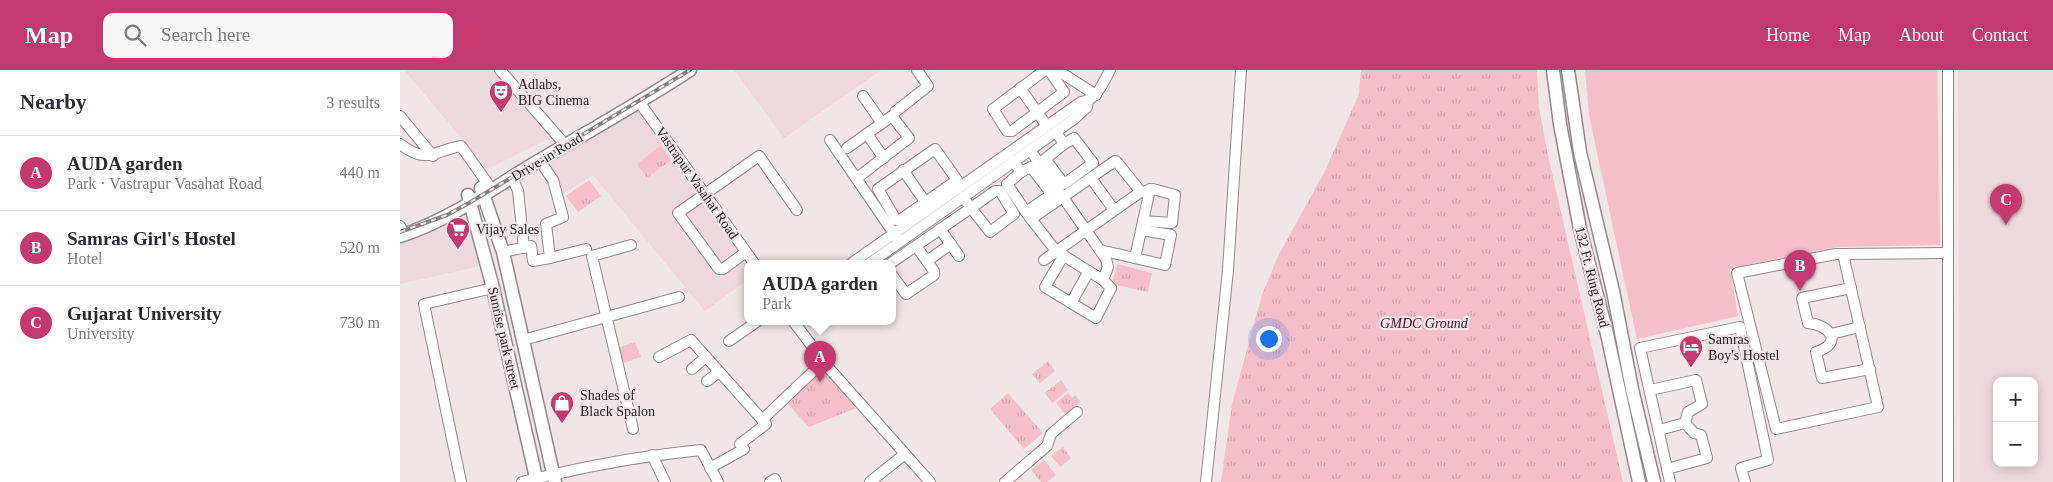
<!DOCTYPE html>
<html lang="en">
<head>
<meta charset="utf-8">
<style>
  :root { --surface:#fff; --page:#f7f7f7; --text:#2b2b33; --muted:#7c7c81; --line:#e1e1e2; --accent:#c53a6e }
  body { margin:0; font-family:Georgia,serif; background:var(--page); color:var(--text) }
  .controls { position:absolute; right:15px; bottom:15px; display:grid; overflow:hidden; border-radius:10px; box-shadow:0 2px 12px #0003 }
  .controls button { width:45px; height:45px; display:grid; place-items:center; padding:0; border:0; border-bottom:1px solid var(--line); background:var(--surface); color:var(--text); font:25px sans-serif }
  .you { position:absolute; left:868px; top:268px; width:18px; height:18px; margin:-12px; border:4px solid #fff; border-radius:50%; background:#1a73e8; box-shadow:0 0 0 8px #1a73e833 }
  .badge { display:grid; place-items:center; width:32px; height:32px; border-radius:50%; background:var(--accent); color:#fff; font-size:16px; font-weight:700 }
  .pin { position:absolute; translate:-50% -41px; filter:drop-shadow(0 1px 2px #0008) }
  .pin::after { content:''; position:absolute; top:26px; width:18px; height:15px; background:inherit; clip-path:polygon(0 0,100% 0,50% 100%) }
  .popup { position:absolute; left:344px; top:190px; width:152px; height:65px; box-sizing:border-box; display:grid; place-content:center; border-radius:10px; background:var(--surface); filter:drop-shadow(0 1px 4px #0005); font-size:16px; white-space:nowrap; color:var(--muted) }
  .popup b { font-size:19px; color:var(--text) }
  .popup::after { content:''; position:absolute; left:50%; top:100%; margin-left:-10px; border:10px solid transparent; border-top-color:var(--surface) }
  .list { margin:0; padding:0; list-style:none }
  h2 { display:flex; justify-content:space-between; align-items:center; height:65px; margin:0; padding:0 20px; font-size:21px }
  h2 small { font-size:16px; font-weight:400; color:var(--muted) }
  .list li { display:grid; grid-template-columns:32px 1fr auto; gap:15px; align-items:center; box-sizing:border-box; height:75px; padding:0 20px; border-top:1px solid var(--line) }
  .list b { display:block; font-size:19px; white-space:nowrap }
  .list p { margin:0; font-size:16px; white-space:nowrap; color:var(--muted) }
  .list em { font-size:16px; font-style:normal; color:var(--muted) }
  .icon { flex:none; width:28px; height:28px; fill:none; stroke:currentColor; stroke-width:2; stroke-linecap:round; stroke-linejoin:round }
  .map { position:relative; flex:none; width:1653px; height:412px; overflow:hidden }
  header { display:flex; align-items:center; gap:30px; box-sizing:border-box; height:70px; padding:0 25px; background:var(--accent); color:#fff }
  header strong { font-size:24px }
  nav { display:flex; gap:28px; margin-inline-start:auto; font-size:18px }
  .search { width:350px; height:45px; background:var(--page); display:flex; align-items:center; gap:12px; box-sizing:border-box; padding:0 18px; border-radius:10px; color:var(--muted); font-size:19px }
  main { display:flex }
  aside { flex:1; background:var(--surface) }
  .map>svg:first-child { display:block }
  .built { fill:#ecd8dd; fill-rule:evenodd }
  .grass { fill:url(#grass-tufts) }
  .garden { fill:#f5becb }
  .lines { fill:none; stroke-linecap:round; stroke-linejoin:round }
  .minor-casing { stroke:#93898b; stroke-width:12 }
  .major-casing { stroke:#93898b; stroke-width:15 }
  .minor { stroke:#fff; stroke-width:10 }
  .major { stroke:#fff; stroke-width:12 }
  .rail-casing { stroke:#888182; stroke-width:4 }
  .rail { stroke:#f0e5e7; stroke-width:2; stroke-dasharray:5.5; stroke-linecap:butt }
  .labels { text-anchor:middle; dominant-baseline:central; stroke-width:4.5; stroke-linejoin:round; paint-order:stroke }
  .poi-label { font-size:14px; fill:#272324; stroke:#f0e5e7; text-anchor:start }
  .street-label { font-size:14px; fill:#272324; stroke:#f0e5e7 }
  .park-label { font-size:14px; font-style:italic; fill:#5a072b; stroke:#f0e5e7 }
</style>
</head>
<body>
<header>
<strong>Map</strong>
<div class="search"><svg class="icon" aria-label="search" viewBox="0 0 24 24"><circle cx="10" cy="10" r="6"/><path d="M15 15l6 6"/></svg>Search here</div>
<nav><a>Home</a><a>Map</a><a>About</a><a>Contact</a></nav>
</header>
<main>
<aside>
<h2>Nearby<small>3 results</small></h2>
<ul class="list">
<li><span class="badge">A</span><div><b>AUDA garden</b><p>Park · Vastrapur Vasahat Road</p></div><em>440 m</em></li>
<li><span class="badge">B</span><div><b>Samras Girl's Hostel</b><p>Hotel</p></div><em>520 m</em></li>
<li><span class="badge">C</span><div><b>Gujarat University</b><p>University</p></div><em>730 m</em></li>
</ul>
</aside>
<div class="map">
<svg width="1653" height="412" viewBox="0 0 1653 412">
  <defs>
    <pattern id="grass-tufts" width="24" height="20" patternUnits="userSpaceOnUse" patternTransform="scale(1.25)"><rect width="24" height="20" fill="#f5becb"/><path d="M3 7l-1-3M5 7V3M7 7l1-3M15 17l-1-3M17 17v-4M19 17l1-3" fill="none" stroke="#d2a3ae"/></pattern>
  </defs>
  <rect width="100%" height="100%" fill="#f0e5e7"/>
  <!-- built -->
  <g class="built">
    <polygon points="4,0 108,0 162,62 88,99"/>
    <polygon points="334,0 481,0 384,68"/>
    <path d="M1558,0h95v412h-93zM1597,311h37v82h-37z"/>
    <polygon points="239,36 349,193 348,193 347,210 305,241 193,105 162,124 145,92"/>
    <polygon points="68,138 84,195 0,214 0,171"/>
  </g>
  <!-- grass -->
  <g class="grass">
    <polygon points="961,0 1137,0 1139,38 1149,90 1223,412 821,412 832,334 862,225 878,186 925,101 959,24"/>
    <polygon points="260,76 271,90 247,108 237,94"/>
    <polygon points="189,110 201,126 178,142 166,126"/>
    <polygon points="717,194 752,203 748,222 712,214"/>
    <polygon points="235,272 241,287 220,294 215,279"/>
    <polygon points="648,291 655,301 640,313 632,304"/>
    <polygon points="419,293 462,336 409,357 385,331"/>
    <polygon points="661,310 668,320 652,333 645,323"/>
    <polygon points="608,323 643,363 624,379 590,339"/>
    <polygon points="668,323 672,328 675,325 681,332 666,345 656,333"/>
    <polygon points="663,377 671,388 660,397 651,386"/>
    <polygon points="644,390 656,405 647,412 641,412 631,400"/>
  </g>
  <!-- garden -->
  <polygon class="garden" points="1185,0 1537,0 1540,175 1437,177 1330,198 1338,246 1237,269 1189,45"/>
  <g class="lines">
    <!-- minor casing -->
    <g class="minor-casing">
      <g id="minor">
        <polyline points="100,0 161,70"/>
        <polyline points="645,0 593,39 607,61 612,61 664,22 649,0"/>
        <polyline points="657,0 696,25"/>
        <polyline points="1548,0 1548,412"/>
        <polyline points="620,18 647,56"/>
        <polyline points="463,26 482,53"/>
        <polyline points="240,33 354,193"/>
        <polyline points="495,42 528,16 517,0"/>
        <polyline points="0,46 33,86"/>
        <polyline points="656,62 664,74 674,68 693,93 664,114 645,89 664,74"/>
        <polyline points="467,64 484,88"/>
        <polyline points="430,70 497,168"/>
        <path d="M0,74c28,21 33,7 61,2l27,38"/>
        <polyline points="447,78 492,46 509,68 457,108"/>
        <polygon points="535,79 557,110 500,150 496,150 478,119"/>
        <polyline points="630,80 706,189 708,197 703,210 656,181 631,149 663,127 715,91 716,91 741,122"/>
        <polyline points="613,91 621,102 631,97 657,131"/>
        <polyline points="503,100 528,136"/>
        <polyline points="621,102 607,114 626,142"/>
        <polyline points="112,107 118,121 124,178"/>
        <polyline points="691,108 714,140"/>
        <polyline points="630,148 626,142 652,124"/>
        <polyline points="0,156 1,158"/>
        <polyline points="540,159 559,186"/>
        <polyline points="231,175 192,186 233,359"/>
        <polyline points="700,180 765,195 771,165 742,160"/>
        <polyline points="103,182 131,176 133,191 150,188 146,154 163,147 153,110 140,91"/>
        <polyline points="346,182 323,199 319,199 278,143 359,86 397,140"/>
        <polyline points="1443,184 1478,337 1376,359 1337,203 1436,184 1443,184 1548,183"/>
        <polyline points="664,185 645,217 696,248 711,218 703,210"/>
        <polyline points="150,188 186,179"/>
        <polyline points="735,188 750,119"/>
        <polyline points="644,190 739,123 753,119 775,125 772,153 743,151"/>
        <polyline points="527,191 551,174"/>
        <path d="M452,193l229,-161c16,-2 22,-19 29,-32"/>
        <polyline points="470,193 674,49 687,37 688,31"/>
        <polyline points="491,193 571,138 590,162 614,144 600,121 595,121 571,138 563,127"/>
        <polyline points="492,205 506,224 534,205 534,201 516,176"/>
        <path d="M1451,218l-49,10 6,25c22,2 36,20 8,29l6,26 48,-9"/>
        <polyline points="671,233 689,201"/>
        <polyline points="393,251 428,297 530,412"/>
        <polyline points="1431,264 1460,257"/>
        <polyline points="123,270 279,227"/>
        <polyline points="329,271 358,251"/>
        <polyline points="259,287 291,270 366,354 340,374 344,379 310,398"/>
        <polyline points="292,299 306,287"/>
        <polyline points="307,311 319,302"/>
        <polyline points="1250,320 1296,310 1302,334 1288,342 1285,353 1294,363 1301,365 1307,388 1267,399"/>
        <polyline points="362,350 424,291"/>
        <polyline points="1259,360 1285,353"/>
        <polyline points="252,385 265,412"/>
        <polyline points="61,412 24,234 93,218"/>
        <path d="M122,412c59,-15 118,-26 179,-32l17,32"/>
        <polyline points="370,412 375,409 376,412"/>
        <polyline points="470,412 505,384"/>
        <polyline points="605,412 647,376 651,364 677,342"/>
        <polyline points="806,412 828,200 841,0"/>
        <polyline points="1270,412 1240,278 1340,257 1368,390 1341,398 1345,412"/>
      </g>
    </g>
    <!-- major casing -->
    <g class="major-casing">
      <g id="major">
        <polyline points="1153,0 1160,54 1180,159 1207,264 1239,412"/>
        <polyline points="1168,0 1180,82 1213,221 1232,319 1254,412"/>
        <polyline points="81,118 103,182 155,412"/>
        <polyline points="68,125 92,214 137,412"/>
        <path d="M0,166c47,-15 89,-45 130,-70 54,-32 108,-62 160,-96"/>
      </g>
    </g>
    <!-- minor -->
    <use href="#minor" class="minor"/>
    <!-- major -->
    <use href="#major" class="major"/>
    <!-- rail casing -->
    <g class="rail-casing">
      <polyline id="rail" points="0,162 47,145 69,133 290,0"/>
    </g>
    <!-- rail -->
    <use href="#rail" class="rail"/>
  </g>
  <!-- icons -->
  <defs>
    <g id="theatre-pin" transform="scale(1.25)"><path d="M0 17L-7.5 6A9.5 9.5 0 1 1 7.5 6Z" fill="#c53a6e" stroke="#f0e5e7"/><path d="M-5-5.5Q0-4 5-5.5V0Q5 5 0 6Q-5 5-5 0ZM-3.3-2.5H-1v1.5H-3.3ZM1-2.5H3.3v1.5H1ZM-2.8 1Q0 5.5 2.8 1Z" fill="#fff"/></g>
    <g id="supermarket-pin" transform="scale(1.25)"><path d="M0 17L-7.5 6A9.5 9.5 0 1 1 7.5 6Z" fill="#c53a6e" stroke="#f0e5e7"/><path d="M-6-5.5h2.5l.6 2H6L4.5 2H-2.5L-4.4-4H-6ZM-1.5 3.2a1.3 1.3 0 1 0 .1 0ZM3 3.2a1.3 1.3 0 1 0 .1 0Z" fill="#fff"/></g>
    <g id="hotel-pin" transform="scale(1.25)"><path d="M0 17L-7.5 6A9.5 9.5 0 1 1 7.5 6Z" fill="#c53a6e" stroke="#f0e5e7"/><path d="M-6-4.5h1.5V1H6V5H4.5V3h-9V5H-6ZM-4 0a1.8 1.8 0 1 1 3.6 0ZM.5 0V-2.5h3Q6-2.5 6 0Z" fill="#fff"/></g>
    <g id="shop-pin" transform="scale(1.25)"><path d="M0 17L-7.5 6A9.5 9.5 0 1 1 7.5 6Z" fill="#c53a6e" stroke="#f0e5e7"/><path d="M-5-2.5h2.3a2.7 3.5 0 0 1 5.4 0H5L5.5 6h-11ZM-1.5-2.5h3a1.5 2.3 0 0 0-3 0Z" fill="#fff"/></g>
  </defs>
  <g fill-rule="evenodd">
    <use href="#theatre-pin" x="101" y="22"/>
    <use href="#supermarket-pin" x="58" y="159"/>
    <use href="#hotel-pin" x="1291" y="277"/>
    <use href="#shop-pin" x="162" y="333"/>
  </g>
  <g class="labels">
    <!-- poi labels -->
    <g class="poi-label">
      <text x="118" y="14">Adlabs,<tspan x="118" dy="16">BIG Cinema</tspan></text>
      <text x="76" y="159">Vijay Sales</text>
      <text x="1308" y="269">Samras<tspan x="1308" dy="16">Boy's Hostel</tspan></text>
      <text x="180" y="325">Shades of<tspan x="180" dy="16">Black Spalon</tspan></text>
    </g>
    <!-- street labels -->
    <g class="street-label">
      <text transform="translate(147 87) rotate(-31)">Drive-in Road</text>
      <text transform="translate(297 113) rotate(55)">Vastrapur Vasahat Road</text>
      <text transform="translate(1192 207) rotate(76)">132 Ft. Ring Road</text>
      <text transform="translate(104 268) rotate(77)">Sunrise park street</text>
    </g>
    <!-- park labels -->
    <g class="park-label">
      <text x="1024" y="253">GMDC Ground</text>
    </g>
  </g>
</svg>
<div class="controls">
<button>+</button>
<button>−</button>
</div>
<div class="you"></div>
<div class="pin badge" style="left:420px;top:312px">A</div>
<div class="popup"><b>AUDA garden</b>Park</div>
<div class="pin badge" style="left:1400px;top:221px">B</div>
<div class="pin badge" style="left:1606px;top:155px">C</div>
</div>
</main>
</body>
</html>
